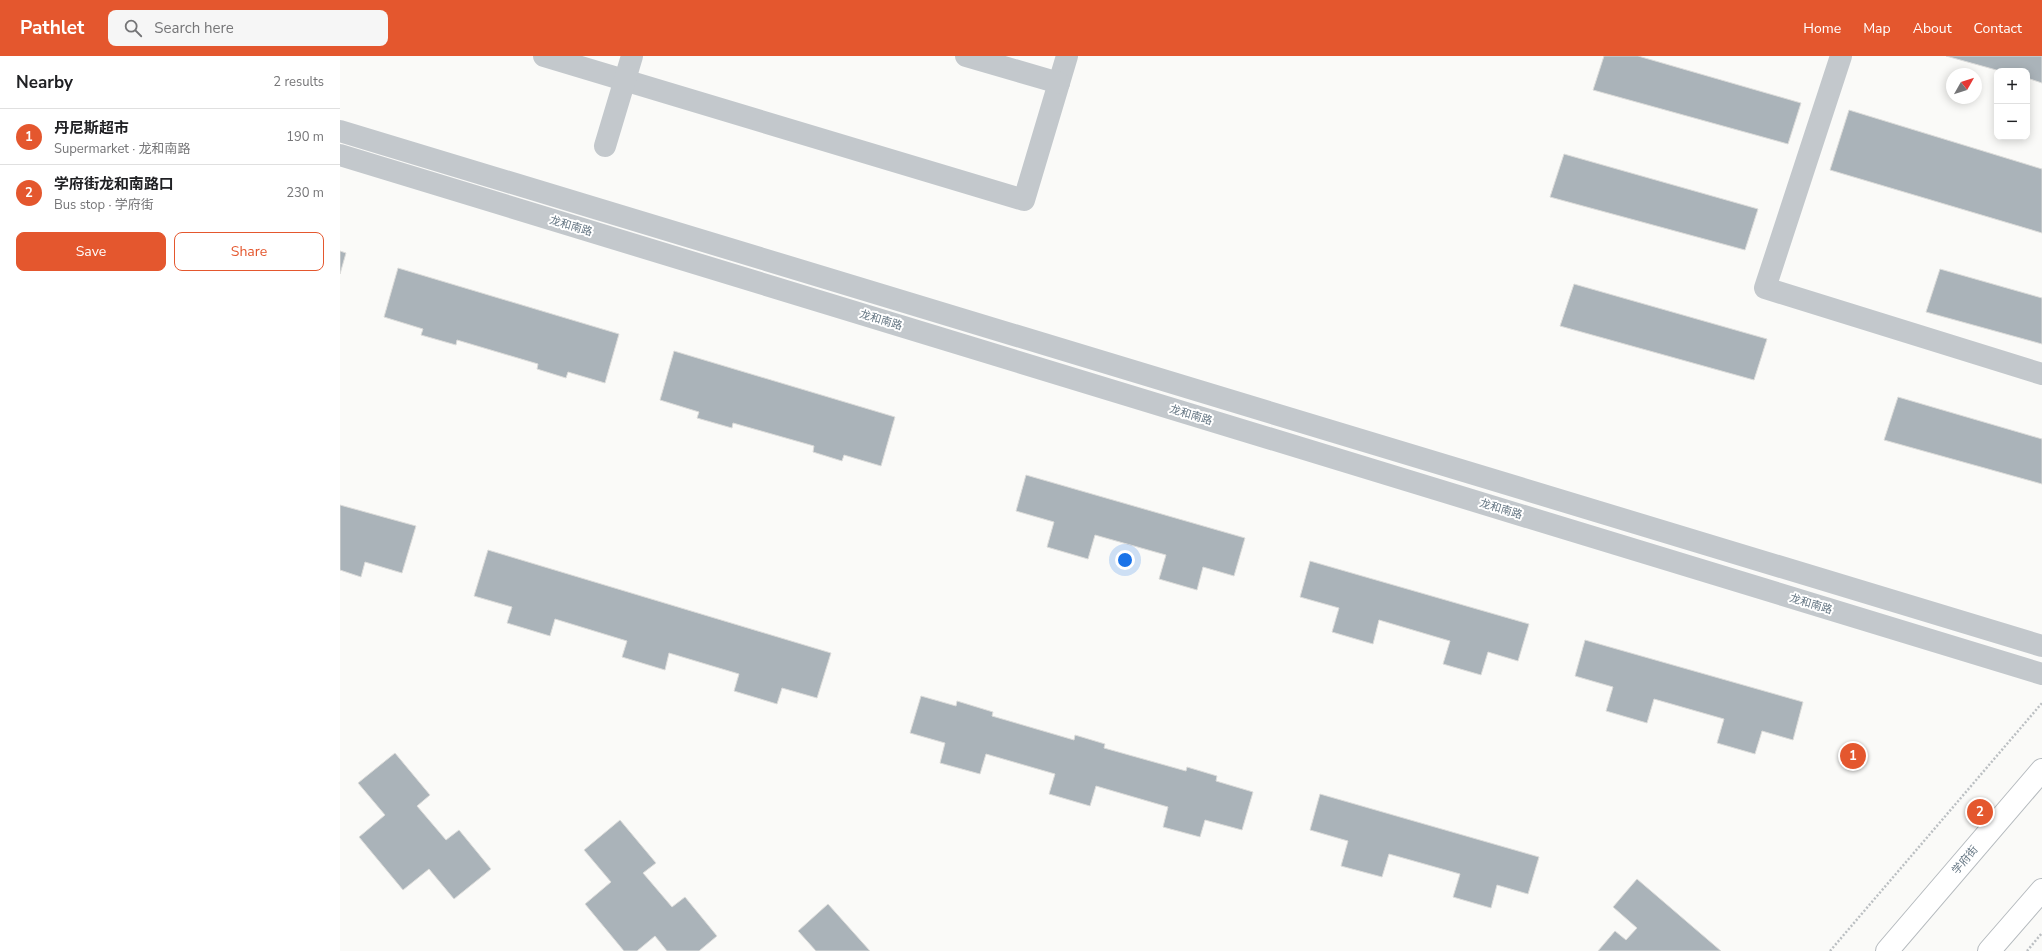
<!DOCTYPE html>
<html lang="en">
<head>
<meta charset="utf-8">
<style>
  :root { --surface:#fff; --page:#f6f6f6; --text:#202124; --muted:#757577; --line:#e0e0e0; --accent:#e4572e }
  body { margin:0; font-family:"Nunito Sans","Noto Sans SC",sans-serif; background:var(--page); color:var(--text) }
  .controls { position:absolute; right:12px; top:12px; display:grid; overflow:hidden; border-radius:8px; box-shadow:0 2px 10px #0003 }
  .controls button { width:36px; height:36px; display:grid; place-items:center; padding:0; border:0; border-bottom:1px solid var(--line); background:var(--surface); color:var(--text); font:20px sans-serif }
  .compass { position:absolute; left:1606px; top:12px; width:36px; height:36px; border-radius:50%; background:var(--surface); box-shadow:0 2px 10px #0003; rotate:51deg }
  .you { position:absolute; left:785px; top:504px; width:14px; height:14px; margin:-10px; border:3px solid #fff; border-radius:50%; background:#1a73e8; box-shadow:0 0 0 6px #1a73e833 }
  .badge { display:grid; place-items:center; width:26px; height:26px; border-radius:50%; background:var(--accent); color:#fff; font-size:13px; font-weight:700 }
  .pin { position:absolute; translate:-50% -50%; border:2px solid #fff; box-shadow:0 1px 4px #0006 }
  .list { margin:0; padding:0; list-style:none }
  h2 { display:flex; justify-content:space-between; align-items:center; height:52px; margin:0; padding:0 16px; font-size:17px }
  h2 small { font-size:13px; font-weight:400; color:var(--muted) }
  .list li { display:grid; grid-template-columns:26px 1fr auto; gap:12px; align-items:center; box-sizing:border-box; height:56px; padding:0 16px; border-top:1px solid var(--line) }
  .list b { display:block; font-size:15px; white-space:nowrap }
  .list p { margin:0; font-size:13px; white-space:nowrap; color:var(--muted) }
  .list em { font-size:13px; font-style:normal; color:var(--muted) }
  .actions { display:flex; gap:8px; padding:12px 16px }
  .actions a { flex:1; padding:9px 0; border:1px solid var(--accent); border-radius:8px; text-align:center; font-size:14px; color:var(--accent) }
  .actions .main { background:var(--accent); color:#fff }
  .icon { flex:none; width:22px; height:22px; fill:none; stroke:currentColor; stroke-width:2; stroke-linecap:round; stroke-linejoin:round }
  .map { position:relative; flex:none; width:1702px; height:895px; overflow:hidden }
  header { display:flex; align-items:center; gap:24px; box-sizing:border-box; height:56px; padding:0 20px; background:var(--accent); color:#fff }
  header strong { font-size:19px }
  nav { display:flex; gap:22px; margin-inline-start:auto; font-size:14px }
  .search { width:280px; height:36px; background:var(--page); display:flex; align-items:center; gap:10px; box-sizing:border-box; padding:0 14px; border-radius:8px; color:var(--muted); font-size:15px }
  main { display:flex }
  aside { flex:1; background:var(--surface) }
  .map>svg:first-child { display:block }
  .building { fill:#aab3b9; stroke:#dcdcda }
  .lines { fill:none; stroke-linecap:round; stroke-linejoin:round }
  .major-casing { stroke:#b5babe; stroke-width:24 }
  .path { stroke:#bbbfc2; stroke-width:2.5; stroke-dasharray:2 2; stroke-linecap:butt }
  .minor { stroke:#c3c8cc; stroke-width:22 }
  .major { stroke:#fff; stroke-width:22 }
  .labels { text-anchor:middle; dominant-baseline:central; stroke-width:4; stroke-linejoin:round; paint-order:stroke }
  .street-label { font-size:11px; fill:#657683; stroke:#fff }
</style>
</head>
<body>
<header>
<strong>Pathlet</strong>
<div class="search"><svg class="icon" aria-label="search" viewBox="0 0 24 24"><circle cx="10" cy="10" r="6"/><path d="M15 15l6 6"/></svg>Search here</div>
<nav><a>Home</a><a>Map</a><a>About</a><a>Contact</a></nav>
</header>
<main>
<aside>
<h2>Nearby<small>2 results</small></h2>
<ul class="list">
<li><span class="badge">1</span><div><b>丹尼斯超市</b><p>Supermarket · 龙和南路</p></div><em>190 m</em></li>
<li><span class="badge">2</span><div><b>学府街龙和南路口</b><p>Bus stop · 学府街</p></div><em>230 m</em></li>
</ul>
<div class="actions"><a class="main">Save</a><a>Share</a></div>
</aside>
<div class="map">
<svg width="1702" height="895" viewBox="0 0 1702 895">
  <rect width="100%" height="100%" fill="#fafaf8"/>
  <!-- building -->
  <g class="building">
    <polygon points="1264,0 1298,0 1461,47 1448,88 1253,34"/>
    <polygon points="1606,0 1702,0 1702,27 1687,22 1687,15 1660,15"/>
    <polygon points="1509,54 1702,113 1702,177 1490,114"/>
    <polygon points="1224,98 1418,153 1405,194 1210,141"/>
    <polygon points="0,195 6,197 0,218"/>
    <polygon points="58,212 279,278 265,327 228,316 226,322 197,313 198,308 117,284 116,289 81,279 83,273 44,261"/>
    <polygon points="1600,213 1702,242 1702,288 1586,256"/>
    <polygon points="1234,228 1427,283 1414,324 1220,270"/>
    <polygon points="334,295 555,361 541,410 504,399 502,405 473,396 474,390 393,367 392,372 357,362 359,356 320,344"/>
    <polygon points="1558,341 1702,383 1702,428 1544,384"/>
    <polygon points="686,419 905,482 894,520 863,511 857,534 819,523 826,499 755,479 748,503 707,491 714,466 676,455"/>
    <polygon points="0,449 76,470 62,517 25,506 21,521 0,514"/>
    <polygon points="148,494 491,597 477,642 442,632 437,648 394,635 399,618 329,597 325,614 282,601 287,585 215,563 210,580 167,567 172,551 134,540"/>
    <polygon points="970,505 1189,568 1178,605 1148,596 1141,619 1103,608 1110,585 1039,564 1033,588 992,576 999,552 960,541"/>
    <polygon points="1245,584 1463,646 1453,684 1422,675 1415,698 1377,687 1384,663 1314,643 1307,667 1266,655 1273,631 1235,620"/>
    <polygon points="581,640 616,650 617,645 653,656 652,660 734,684 735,679 765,688 764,692 846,715 847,711 877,720 876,725 913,736 902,774 865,764 860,781 823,771 828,751 756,730 750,750 709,738 715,718 646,698 640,718 600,707 605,687 570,677"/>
    <polygon points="55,697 90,739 77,750 106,784 119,774 151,813 114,843 89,813 63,834 19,781 45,759 18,727"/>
    <polygon points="980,738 1199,801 1188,838 1157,829 1151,852 1113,841 1120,818 1049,798 1042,821 1001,810 1008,785 970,774"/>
    <polygon points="280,764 316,807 303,817 332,851 345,841 377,880 359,895 327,895 315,880 297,895 284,895 245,848 271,826 244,794"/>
    <polygon points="1297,823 1381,895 1258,895 1275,875 1286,884 1297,872 1273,851"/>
    <polygon points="488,848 530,895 476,895 458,875"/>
  </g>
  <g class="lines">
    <!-- major casing -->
    <g class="major-casing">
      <g id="major">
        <polyline points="1547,895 1702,714"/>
        <polyline points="1649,895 1702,834"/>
      </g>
    </g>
    <!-- path -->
    <g class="path">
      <polyline points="1490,895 1702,647"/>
      <polyline points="1687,895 1702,877"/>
    </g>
    <!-- minor -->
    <g class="minor">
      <polyline points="204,0 684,144 727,0"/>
      <polyline points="626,0 719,27"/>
      <polyline points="1501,0 1425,232 1702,318"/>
      <polyline points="0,75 1702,590"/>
      <polyline points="265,90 292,0"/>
      <polyline points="0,99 1702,618"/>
    </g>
    <!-- major -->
    <use href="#major" class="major"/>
  </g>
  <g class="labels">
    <!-- street labels -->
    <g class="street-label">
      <text transform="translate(231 170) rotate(17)">龙和南路</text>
      <text transform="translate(541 264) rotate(17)">龙和南路</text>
      <text transform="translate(851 359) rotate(17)">龙和南路</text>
      <text transform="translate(1161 453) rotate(17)">龙和南路</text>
      <text transform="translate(1471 548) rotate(17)">龙和南路</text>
      <text transform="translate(1625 804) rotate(-50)">学府街</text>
    </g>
  </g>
</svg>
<div class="controls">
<button>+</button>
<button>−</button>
</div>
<svg class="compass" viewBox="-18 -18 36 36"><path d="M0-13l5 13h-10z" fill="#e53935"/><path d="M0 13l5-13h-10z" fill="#757577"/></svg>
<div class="you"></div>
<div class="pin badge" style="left:1513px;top:700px">1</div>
<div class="pin badge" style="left:1640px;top:756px">2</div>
</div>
</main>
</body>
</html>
